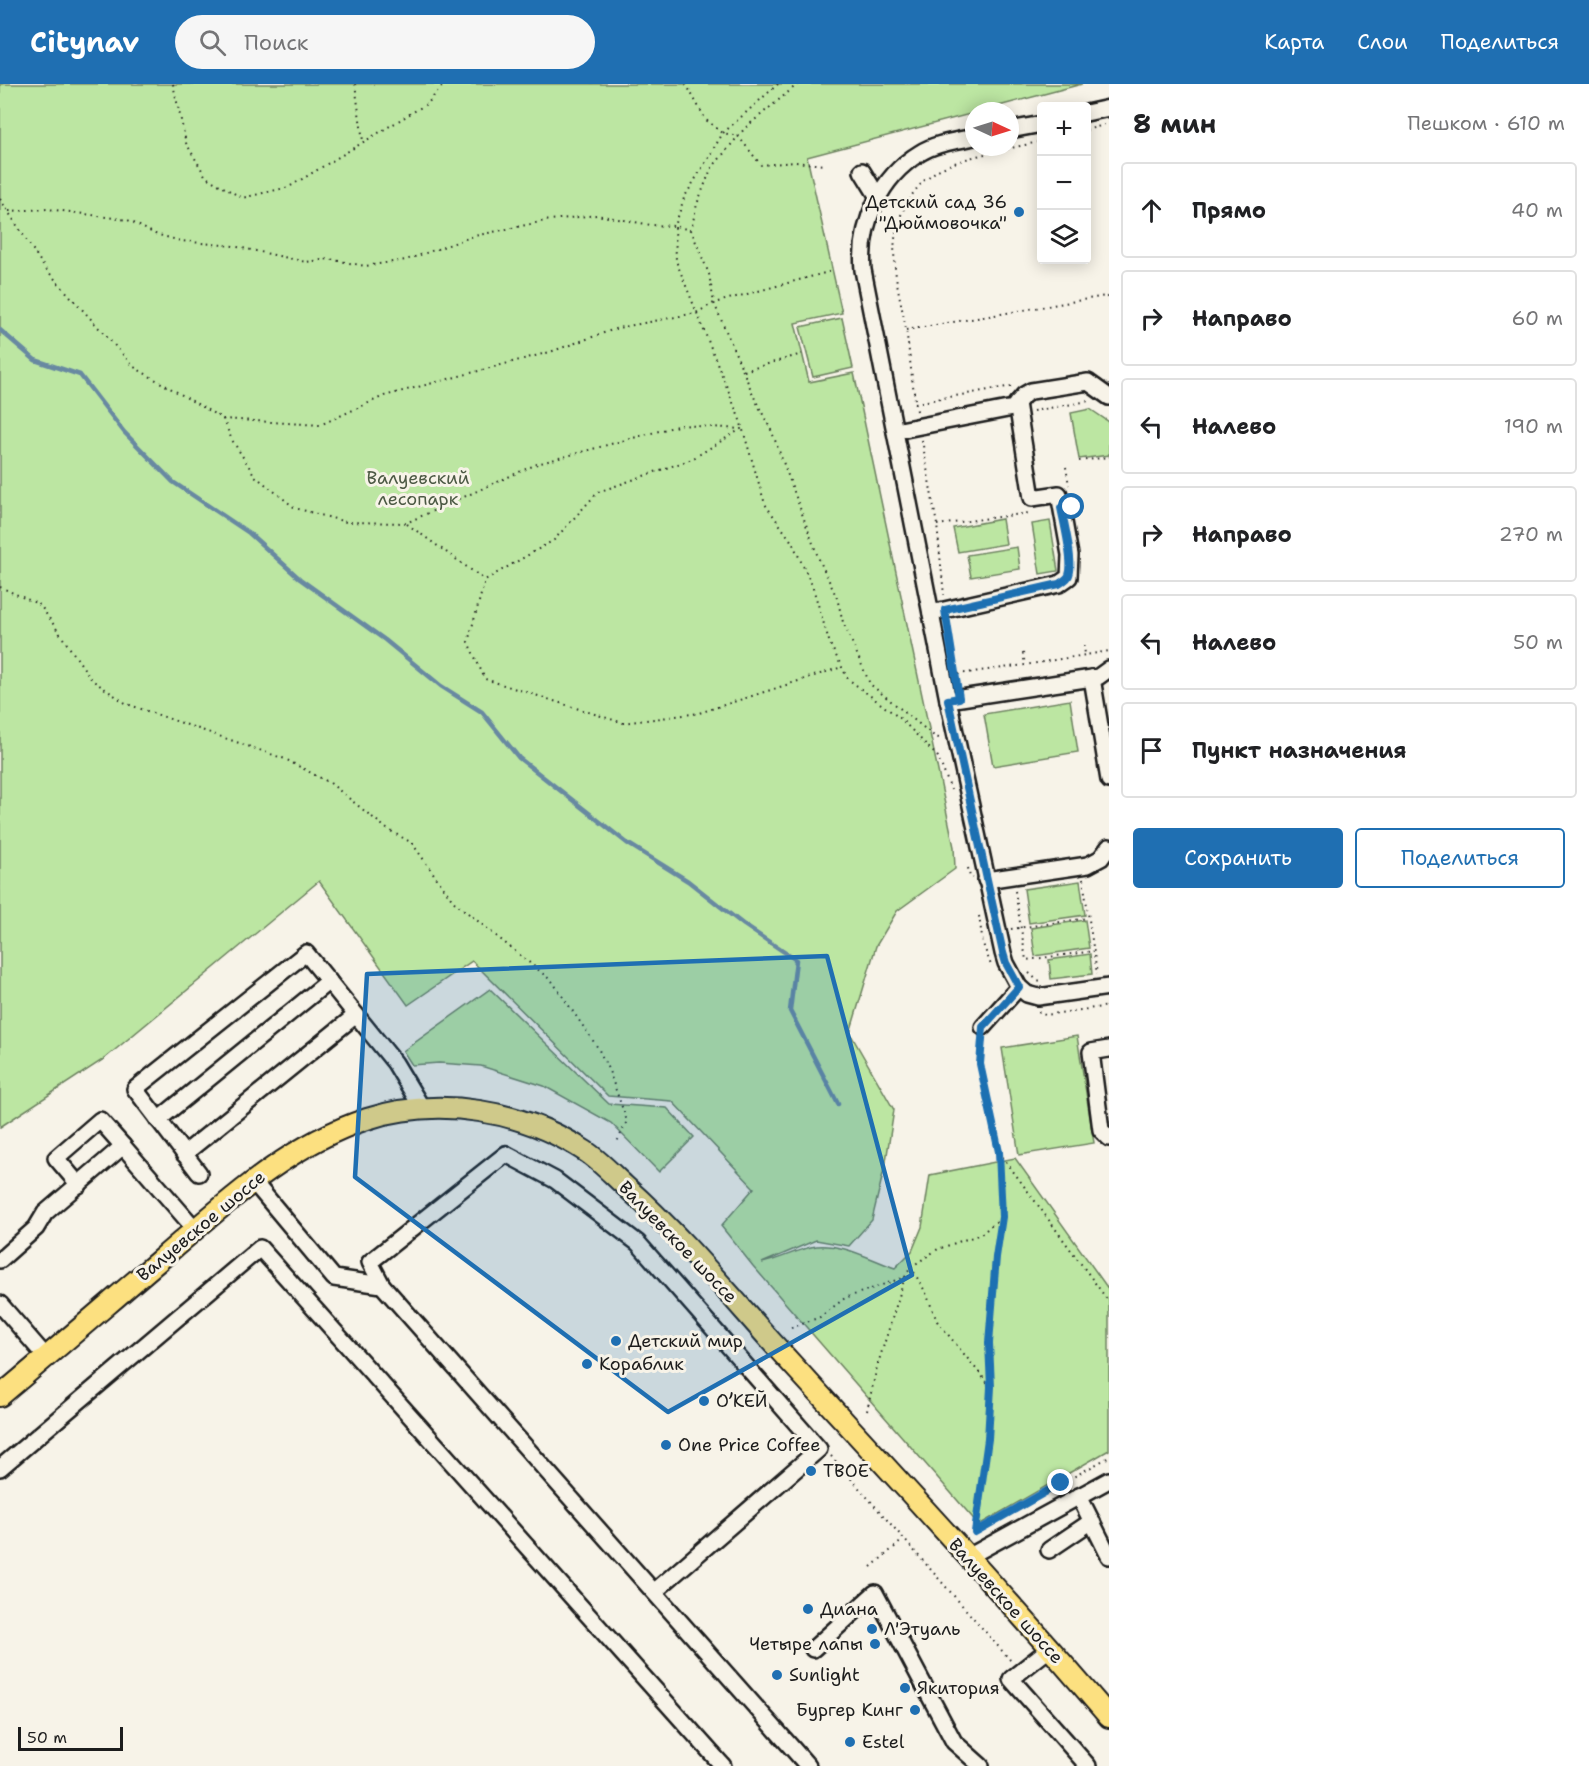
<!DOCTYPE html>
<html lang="ru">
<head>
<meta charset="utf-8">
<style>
  :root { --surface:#fff; --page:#f6f6f6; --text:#202124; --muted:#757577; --line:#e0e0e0; --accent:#1f6fb2 }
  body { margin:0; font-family:"Shantell Sans",sans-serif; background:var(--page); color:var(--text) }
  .controls { position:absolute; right:18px; top:18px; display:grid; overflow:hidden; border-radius:6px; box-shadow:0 3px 15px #0003 }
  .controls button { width:54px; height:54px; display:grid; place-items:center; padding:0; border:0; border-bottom:2px solid var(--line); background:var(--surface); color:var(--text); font:30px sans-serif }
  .compass { position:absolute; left:965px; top:18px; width:54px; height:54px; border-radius:50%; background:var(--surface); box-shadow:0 3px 15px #0003; rotate:94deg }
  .scale { position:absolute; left:18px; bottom:15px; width:105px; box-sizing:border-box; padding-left:6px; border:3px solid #1c1c1c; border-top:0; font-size:16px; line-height:21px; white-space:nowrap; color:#1c1c1c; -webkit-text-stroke:4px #f7f3e8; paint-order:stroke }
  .stop { position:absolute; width:18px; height:18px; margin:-14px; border:4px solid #1f6fb2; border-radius:50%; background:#fff }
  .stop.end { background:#1f6fb2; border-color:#fff; box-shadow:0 2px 6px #0008 }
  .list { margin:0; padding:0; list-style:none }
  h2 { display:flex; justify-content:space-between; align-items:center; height:78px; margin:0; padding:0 24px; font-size:26px }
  h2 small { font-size:20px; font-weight:400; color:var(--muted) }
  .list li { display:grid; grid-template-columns:39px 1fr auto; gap:18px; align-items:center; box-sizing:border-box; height:96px; margin:0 12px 12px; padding:0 12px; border:2px solid var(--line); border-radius:6px }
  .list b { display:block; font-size:22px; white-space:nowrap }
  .list em { font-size:20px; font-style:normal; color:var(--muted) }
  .actions { display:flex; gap:12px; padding:18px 24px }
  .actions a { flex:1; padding:14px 0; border:2px solid var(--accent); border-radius:6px; text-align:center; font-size:21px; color:var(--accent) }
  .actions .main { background:var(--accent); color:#fff }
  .icon { flex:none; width:33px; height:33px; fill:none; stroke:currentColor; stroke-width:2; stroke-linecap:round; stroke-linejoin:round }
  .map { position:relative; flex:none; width:1109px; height:1682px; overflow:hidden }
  header { display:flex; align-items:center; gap:36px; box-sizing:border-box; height:84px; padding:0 30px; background:var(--accent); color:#fff }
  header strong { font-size:28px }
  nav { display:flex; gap:33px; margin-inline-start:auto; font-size:21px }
  .search { width:420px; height:54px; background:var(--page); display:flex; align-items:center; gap:15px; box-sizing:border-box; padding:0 21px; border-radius:33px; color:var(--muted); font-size:22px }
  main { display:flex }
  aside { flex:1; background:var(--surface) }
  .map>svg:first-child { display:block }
  .green { fill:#bce6a2; stroke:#6c815f; stroke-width:1.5 }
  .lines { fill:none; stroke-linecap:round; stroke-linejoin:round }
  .stream { stroke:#6789a1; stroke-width:4.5 }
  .minor-casing { stroke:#1c1c1c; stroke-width:20 }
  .major-casing { stroke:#1c1c1c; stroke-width:24 }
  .path { stroke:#1c1c1c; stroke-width:2; stroke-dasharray:1.5 4.5; stroke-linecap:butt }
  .minor { stroke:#f7f3e8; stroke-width:15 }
  .major { stroke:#fce080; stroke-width:20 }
  .route { stroke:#1f6fb2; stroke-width:8 }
  .marked { fill:#1f6fb2; fill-opacity:0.2; stroke:#1f6fb2; stroke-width:4.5; stroke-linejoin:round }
  .poi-dot { fill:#1f6fb2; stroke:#f7f3e8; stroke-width:2 }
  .labels { text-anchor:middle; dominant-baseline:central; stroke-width:6; stroke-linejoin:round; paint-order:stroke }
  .poi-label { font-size:18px; fill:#1c1c1c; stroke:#f7f3e8; text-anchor:start }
  .park-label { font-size:18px; fill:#4c5944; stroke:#f7f3e8 }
  .street-label { font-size:18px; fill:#1c1c1c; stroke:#f7f3e8 }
</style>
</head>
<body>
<header>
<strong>Citynav</strong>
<div class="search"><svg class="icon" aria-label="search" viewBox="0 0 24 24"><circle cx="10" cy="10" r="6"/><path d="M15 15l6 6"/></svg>Поиск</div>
<nav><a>Карта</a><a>Слои</a><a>Поделиться</a></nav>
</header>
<main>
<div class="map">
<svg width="1109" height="1682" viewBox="0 0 1109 1682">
  <rect width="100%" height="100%" fill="#f7f3e8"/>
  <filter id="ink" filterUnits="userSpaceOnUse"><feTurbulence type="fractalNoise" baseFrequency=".0167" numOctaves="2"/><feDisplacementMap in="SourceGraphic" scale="12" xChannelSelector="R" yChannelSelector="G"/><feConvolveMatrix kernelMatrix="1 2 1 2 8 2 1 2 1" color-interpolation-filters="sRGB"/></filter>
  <g filter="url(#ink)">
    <!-- green -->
    <g class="green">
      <path d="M0,0h1082l-102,27h-6v2l-167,44 35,156 -47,10 14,59 45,-9 100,474 1,22 -58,42 -21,35 -26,87 44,77 -8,51 -14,59 -23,26 -33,-6 -54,23c16,-3 32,-12 49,-16 29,-6 58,12 84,21l17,-17 10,-24 8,-52 85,-17 94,132v160l-130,75 -226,-259 -32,-40 33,-38 -82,-87 -64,-5 -136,-135 -64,44 -89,-124 -215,178 -104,68z"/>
      <polygon points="842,234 853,284 813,293 800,243"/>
      <polygon points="1090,325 1109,338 1109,371 1079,375 1071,329"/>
      <polygon points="1002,435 1006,460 958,468 953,444"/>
      <polygon points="1050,437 1058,487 1040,490 1032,440"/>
      <polygon points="1017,463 1020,485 971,493 967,471"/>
      <polygon points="1070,616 1078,668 993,682 984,630"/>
      <polygon points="1080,797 1085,831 1029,839 1024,805"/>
      <polygon points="1085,836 1089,864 1035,872 1031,844"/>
      <polygon points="1090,870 1092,890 1051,895 1049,876"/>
      <polygon points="490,905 609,1020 667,1024 694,1053 659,1088 611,1039 544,1002 481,982 439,979 412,981 403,967"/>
      <polygon points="1077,952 1094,1059 1019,1071 1002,964"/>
    </g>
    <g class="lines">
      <!-- stream -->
      <polyline class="stream" points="0,246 35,276 80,291 124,348 173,398 249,449 300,495 385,556 441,602 482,628 519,674 627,759 688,797 744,841 796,876 790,927 838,1020"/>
      <!-- minor casing -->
      <g class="minor-casing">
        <g id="minor">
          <polyline points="1086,29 1109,24"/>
          <polyline points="1010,46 1042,40"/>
          <path d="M974,53c-17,4 -39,6 -54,16 -40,24 -61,71 -57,117l85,430 55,253 3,10 13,24 8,7 11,3 71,-10"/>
          <polyline points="862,87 878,113"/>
          <polyline points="895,347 1013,324 1024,311 1031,307 1088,298 1109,313"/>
          <polyline points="931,529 1059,500 1069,493 1070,471 1059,410 1032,414 1017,319"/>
          <polyline points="1092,594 1098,593 1109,585"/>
          <polyline points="948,616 1092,594 1109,696"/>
          <polyline points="986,796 1088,781 1101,774 1109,763"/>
          <polyline points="983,943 1019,903"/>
          <polyline points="1109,965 1091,968 1101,1046 1109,1054"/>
          <polyline points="158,1036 329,897"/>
          <polyline points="184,1070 356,931"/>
          <polyline points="199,1089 135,1005 306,869 395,979 422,1024"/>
          <polyline points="253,1097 334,1194 382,1201"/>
          <polyline points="79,1101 56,1074 100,1036 123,1062"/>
          <polyline points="0,1176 36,1144 45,1129 123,1062 195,1145"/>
          <polyline points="0,1220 46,1273"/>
          <polyline points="0,1384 260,1164 723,1682"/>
          <polyline points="1079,1412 1109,1472"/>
          <polyline points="1049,1466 1092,1437"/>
          <polyline points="968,1473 1109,1396"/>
          <polyline points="654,1508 819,1365 638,1159 555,1096 506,1070 370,1178 382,1201 808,1682"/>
          <polyline points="813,1565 875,1509 954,1658 981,1682"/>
          <polyline points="1049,1565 1011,1595 1088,1682"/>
        </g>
      </g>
      <!-- major casing -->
      <g class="major-casing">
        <path id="major" d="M0,1312c54,-45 108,-92 162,-138 63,-54 125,-113 205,-139 72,-23 155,-9 218,32 14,9 27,23 39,34 53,47 99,102 146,155 114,125 229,248 339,377"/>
      </g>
      <!-- path -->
      <g class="path">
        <polyline points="173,0 186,59 206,93 242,114 289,103 428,19 444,0"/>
        <polyline points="355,0 363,57"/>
        <polyline points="686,0 706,36 723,49 738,52 761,81 795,78 824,81"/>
        <polyline points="778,0 723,49 684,114 675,142 676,177 740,336 765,420 792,458 812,501 830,560 848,595 901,635 938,673 951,706"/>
        <polyline points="798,0 745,44 711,85 697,120 691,146 709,190 714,219 755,315 772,348 818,473 837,514 843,538 870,600 934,652 941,655"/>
        <polyline points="1086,46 1104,41"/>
        <polyline points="0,115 44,183 134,283 223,335 320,341 384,312 550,268 618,244 696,229 714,219 832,187"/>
        <polyline points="9,127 48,125 128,136 155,150 181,157 233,162 306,178 329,175 365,182 406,176 474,152 550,136 597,131 651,141 675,142 690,146"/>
        <polyline points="906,246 1106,212 1109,214"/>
        <polyline points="744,287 802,270"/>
        <polyline points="915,319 1012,302"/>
        <path d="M917,327c-5,-27 -7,-55 -11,-82 -8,-45 -23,-86 2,-128 8,-13 19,-25 32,-32 29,-14 70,-20 102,-28"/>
        <polyline points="1033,327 1089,317"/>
        <polyline points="223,335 232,356 255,392 295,424 346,438 406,439 537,380 681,341 741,345 692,375 598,408 554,456 485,496 468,558 485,595 623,639 699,629 842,583"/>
        <polyline points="922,356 937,441 944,511"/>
        <polyline points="1079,377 1109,373"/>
        <polyline points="1066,383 1069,401"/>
        <polyline points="407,440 485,496"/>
        <polyline points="937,441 1029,429"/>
        <polyline points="0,503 40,521 92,596 127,620 285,675 330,699 387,745 412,759 453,817 552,897 598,964 609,987 627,1037 616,1060"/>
        <polyline points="1084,561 1085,571"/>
        <polyline points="1023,569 1025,581"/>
        <polyline points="958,590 1025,581 1109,567"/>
        <polyline points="968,784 970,793 973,794"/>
        <polyline points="1083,795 1097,890"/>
        <polyline points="1015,807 1026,876 1094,867"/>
        <polyline points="979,832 983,860 992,884"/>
        <polyline points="1011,845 1088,834"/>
        <polyline points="1029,889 1037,896 1041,897"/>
        <polyline points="1038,928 1045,931 1109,922"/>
        <polyline points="999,1068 1109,1218"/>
        <polyline points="911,1183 926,1209 937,1237 990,1302"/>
        <polyline points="791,1244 820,1233 845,1214 905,1193 911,1183 938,1165 981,1150 1002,1133"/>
        <polyline points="867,1327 877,1283 905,1193"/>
        <polyline points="831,1372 1011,1577"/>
        <polyline points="975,1448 988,1355 991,1303 989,1259 996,1173 1002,1133 999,1068 980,980 982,956"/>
        <polyline points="975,1448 1109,1373"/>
        <polyline points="871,1483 903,1456"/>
      </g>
      <!-- minor -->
      <use href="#minor" class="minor"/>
      <!-- major -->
      <use href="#major" class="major"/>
    </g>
  </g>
  <g class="lines" filter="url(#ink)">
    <!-- route -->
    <path class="route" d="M1061,1399l-86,49 13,-93 3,-52 -2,-44 7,-86 6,-40 -3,-65 -19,-88 3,-37 36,-40 -13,-24 -3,-10 -55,-253 11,-2 -14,-88 114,-26c4,-3 9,-5 10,-9 5,-12 -5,-53 -8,-67l11,-1"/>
  </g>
  <!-- marked area -->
  <path class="marked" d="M827,872l85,319 -244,137 -313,-235 12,-203z"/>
  <!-- markers -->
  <g class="poi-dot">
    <circle cx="1019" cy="128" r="6"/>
    <circle cx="616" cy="1257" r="6"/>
    <circle cx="587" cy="1280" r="6"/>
    <circle cx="704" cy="1317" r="6"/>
    <circle cx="666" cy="1361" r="6"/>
    <circle cx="811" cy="1387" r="6"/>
    <circle cx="808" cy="1525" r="6"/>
    <circle cx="872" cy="1545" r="6"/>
    <circle cx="875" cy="1560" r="6"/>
    <circle cx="777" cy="1591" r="6"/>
    <circle cx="905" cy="1604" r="6"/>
    <circle cx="915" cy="1626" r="6"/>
    <circle cx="850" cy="1658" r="6"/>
  </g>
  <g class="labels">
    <!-- poi labels -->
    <g class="poi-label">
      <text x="1007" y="118" text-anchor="end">Детский сад 36<tspan x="1007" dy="21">"Дюймовочка"</tspan></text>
      <text x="628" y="1257">Детский мир</text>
      <text x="599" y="1280">Кораблик</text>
      <text x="716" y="1317">О’КЕЙ</text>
      <text x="678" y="1361">One Price Coffee</text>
      <text x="823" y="1387">ТВОЕ</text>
      <text x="820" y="1525">Диана</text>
      <text x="884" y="1545">Л'Этуаль</text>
      <text x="863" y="1560" text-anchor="end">Четыре лапы</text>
      <text x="789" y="1591">Sunlight</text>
      <text x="917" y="1604">Якитория</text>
      <text x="903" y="1626" text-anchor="end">Бургер Кинг</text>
      <text x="862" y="1658">Estel</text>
    </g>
    <!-- park labels -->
    <g class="park-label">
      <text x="418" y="394">Валуевский<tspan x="418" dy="21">лесопарк</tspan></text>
    </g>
    <!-- street labels -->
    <g class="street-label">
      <text transform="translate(201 1142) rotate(-40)">Валуевское шоссе</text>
      <text transform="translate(678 1158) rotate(46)">Валуевское шоссе</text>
      <text transform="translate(1006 1517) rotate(48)">Валуевское шоссе</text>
    </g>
  </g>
</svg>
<div class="controls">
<button>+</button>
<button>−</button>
<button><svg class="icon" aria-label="layers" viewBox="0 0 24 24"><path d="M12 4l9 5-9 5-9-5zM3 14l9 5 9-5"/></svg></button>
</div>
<svg class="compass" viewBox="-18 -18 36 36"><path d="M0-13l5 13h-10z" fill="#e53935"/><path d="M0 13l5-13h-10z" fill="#757577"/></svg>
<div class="scale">50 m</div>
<div class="stop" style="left:1072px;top:423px"></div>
<div class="stop end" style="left:1061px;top:1399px"></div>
</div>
<aside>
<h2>8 мин<small>Пешком · 610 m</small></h2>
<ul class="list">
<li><svg class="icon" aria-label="ahead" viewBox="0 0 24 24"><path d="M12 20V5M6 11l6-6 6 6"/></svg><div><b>Прямо</b></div><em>40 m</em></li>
<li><svg class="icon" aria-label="right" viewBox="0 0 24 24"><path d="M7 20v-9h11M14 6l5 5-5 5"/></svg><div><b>Направо</b></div><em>60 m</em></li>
<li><svg class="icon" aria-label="left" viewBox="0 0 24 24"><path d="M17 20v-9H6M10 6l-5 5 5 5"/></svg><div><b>Налево</b></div><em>190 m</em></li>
<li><svg class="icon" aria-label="right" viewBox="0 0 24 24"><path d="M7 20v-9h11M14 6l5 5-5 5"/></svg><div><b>Направо</b></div><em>270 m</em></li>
<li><svg class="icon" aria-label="left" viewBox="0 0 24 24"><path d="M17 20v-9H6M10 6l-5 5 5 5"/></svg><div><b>Налево</b></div><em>50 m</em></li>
<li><svg class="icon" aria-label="arrive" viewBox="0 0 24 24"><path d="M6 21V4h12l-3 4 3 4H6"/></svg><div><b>Пункт назначения</b></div></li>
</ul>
<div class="actions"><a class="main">Сохранить</a><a>Поделиться</a></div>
</aside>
</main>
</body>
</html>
